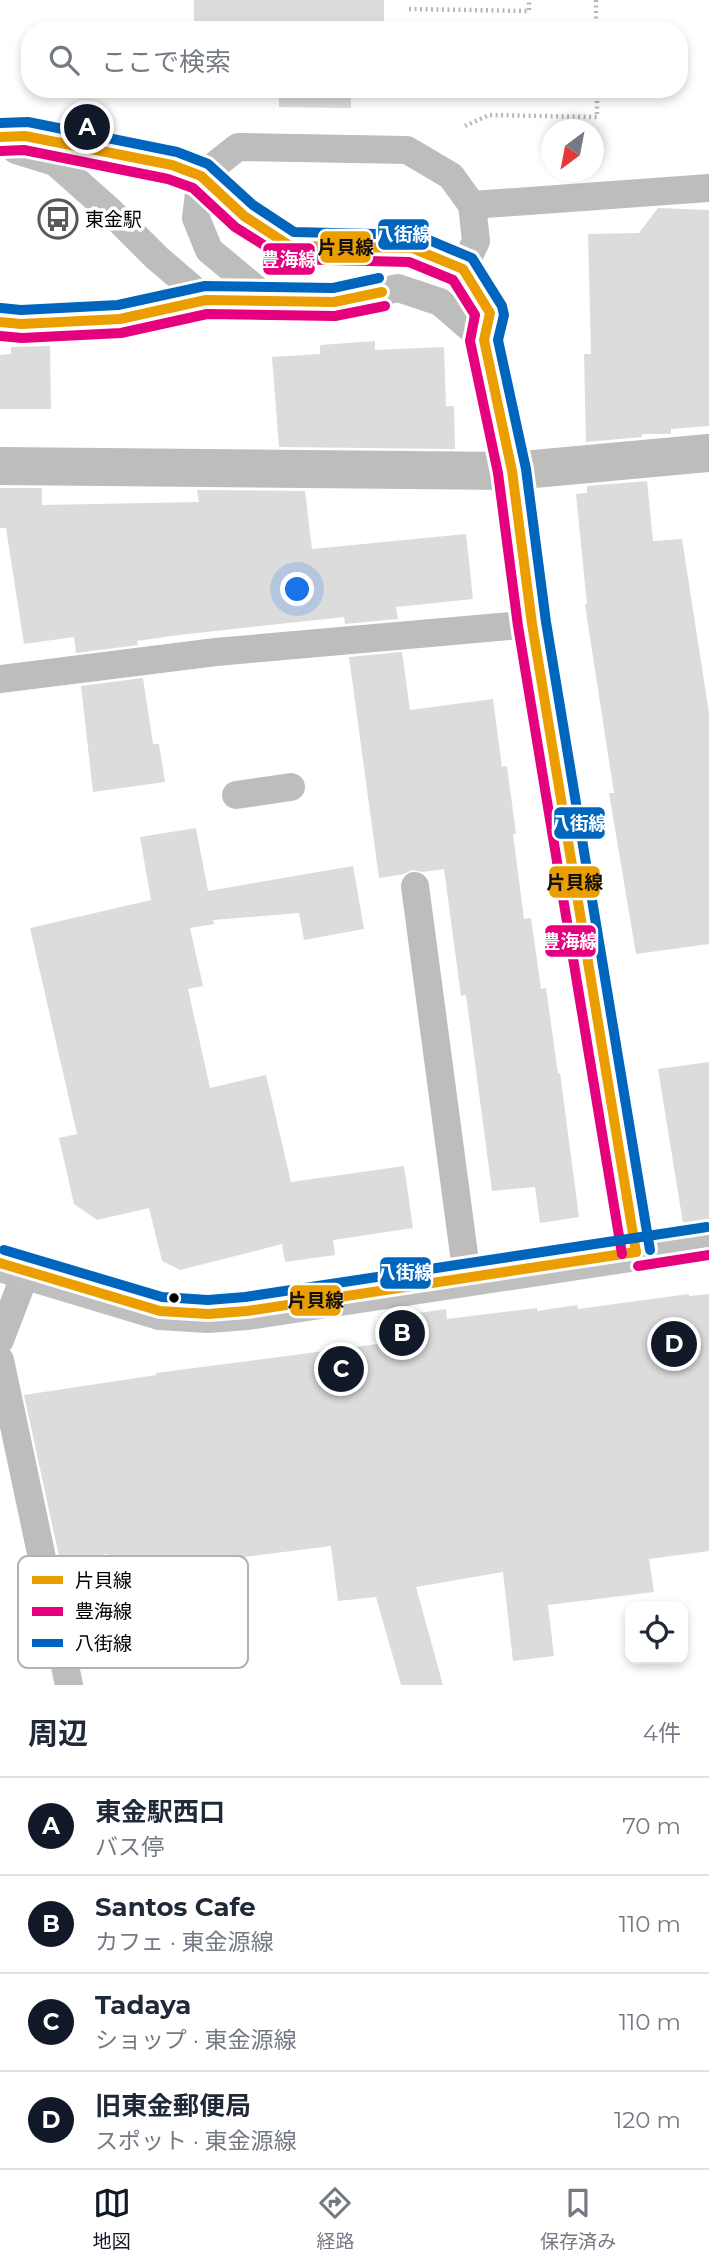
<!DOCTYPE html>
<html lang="ja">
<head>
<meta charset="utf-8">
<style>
  :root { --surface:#fff; --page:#f2f2f3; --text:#1f2937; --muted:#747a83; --line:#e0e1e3; --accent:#111827 }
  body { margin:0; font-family:Montserrat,"Noto Sans JP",sans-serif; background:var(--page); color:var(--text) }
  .controls { position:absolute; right:21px; bottom:21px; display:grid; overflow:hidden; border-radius:14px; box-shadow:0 4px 10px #0003 }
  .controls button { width:63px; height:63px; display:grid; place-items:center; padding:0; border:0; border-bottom:2px solid var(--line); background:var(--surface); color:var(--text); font:35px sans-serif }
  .compass { position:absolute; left:541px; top:119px; width:63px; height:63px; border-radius:50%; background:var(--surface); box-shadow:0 4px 10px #0003; rotate:212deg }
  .you { position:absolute; left:298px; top:590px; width:24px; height:24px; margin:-18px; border:5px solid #fff; border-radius:50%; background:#1a73e8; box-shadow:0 0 0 10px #1a73e833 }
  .badge { display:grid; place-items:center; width:46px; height:46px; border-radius:50%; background:var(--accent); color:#fff; font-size:23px; font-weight:700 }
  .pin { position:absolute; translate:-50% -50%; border:4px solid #fff; box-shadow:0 2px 7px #0006 }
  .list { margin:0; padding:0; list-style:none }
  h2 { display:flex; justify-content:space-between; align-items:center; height:91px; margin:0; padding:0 28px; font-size:30px }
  h2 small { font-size:23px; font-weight:400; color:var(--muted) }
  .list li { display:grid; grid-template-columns:46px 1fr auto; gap:21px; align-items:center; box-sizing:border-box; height:98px; padding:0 28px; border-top:2px solid var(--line) }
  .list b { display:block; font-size:26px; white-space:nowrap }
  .list p { margin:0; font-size:23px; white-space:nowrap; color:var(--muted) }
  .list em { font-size:23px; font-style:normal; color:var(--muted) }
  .icon { flex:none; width:38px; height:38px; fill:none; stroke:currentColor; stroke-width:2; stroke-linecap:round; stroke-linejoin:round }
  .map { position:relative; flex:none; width:709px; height:1685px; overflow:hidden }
  .search { position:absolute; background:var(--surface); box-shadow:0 4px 10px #0003; left:21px; right:21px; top:21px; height:77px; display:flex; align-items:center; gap:18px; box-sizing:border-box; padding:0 24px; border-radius:28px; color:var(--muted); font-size:26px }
  .sheet { height:483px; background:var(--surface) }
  nav { display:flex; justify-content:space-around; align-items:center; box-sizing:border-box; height:98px; border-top:2px solid var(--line); background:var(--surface); font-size:19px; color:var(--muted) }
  nav a { display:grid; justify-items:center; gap:4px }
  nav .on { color:var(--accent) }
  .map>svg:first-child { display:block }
  .building { fill:#dcdcdc }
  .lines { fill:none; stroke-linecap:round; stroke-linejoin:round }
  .path { stroke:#b8b8b8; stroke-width:4.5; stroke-dasharray:2 3.5; stroke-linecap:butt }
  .service { stroke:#bdbdbd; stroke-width:28 }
  .minor { stroke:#bdbdbd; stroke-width:38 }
  .secondary { stroke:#bfbfbf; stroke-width:38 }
  .bus-1-casing { stroke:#fff; stroke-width:16 }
  .bus-2-casing { stroke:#fff; stroke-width:16 }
  .bus-3-casing { stroke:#fff; stroke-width:16 }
  .bus-1 { stroke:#eb9e00; stroke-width:10 }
  .bus-2 { stroke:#e5007d; stroke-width:10 }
  .bus-3 { stroke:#0065bd; stroke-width:10 }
  .bus-dot { fill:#000; stroke:#fff; stroke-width:2.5 }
  .labels { text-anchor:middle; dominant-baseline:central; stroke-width:7; stroke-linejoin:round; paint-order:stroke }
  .poi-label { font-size:19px; fill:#000; stroke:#fff; text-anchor:start }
  .key { fill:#fff; stroke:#b2b2b2; stroke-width:2 }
  .key-label { font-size:19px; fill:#000 }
  .line-badge { stroke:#fff; stroke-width:2.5 }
  .badge-label { font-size:19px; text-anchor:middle; font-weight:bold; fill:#fff }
  .pale-badge-label { font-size:19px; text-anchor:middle; font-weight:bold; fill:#111 }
</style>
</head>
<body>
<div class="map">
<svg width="709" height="1685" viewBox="0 0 709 1685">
  <rect width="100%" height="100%" fill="#fff"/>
  <!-- building -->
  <g class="building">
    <rect x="194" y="0" width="190" height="30"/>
    <polygon points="194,89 382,89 382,94 351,94 351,108 279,107 279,98 194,97"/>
    <polygon points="658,208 709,210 709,426 671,429 671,434 642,434 642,437 586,442 584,354 591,354 588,234 639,233"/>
    <polygon points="375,341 375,350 444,347 446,406 454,406 455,449 279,447 272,357 320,354 320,345"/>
    <polygon points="50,346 51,409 0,409 0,355 11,354 11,347"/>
    <polygon points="647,481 653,541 682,539 709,713 709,944 636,954 609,793 614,793 585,605 587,604 576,494 587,493 587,486"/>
    <polygon points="0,488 42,488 42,505 199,502 197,490 305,491 312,549 466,534 473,599 396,607 398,619 345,624 344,617 179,635 137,641 138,645 76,653 74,637 24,644 6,528 0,528"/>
    <polygon points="402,652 410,710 493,699 502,767 507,766 516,834 513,834 524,919 531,918 541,989 546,988 558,1074 560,1073 579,1217 540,1223 535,1187 492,1191 466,995 461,996 444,869 423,872 412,870 404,874 379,878 349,657"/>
    <polygon points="143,678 153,744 159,744 165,782 93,792 81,686"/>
    <polygon points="196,828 208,891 353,866 364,929 304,940 299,913 213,920 214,924 190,928 203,986 188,989 210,1088 266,1075 291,1182 404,1166 413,1228 333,1240 335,1255 285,1262 282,1244 180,1270 162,1261 149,1208 97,1220 74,1204 59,1138 77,1134 30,928 151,900 140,837"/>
    <polygon points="709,1062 709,1220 683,1223 658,1069"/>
    <polygon points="689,1294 689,1296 709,1294 709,1551 649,1559 654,1592 548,1605 554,1656 513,1661 503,1572 416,1587 443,1685 401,1685 376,1597 338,1601 331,1546 229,1559 239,1598 199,1609 196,1599 137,1607 133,1582 113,1584 108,1554 60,1561 24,1395 156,1375 156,1373 386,1343 383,1318 446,1309 447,1319 537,1308 537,1311 577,1305 578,1309"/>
  </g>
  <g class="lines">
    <!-- path -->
    <g class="path">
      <polyline points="596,0 596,30"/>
      <polyline points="409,9 529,11 529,0"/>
      <polyline points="465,126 489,115 597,117 597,89"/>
    </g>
    <!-- service -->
    <g class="service">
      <polyline points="0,137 25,136 172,165 201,176 244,216 290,246 412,248 463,269 490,313 484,340 440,302 398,288 334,302 206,300 120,319 21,324 0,322"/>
      <polyline points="16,150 55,162 109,210 156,257 206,300"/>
      <polyline points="472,205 709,188"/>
      <polyline points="269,300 209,250 196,218 201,176 238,147 407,150 451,176 472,205 476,241 463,269"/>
      <polyline points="0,679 216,652 532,624"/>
      <polyline points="236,795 291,787"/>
      <polyline points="415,886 467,1277"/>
      <polyline points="0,1340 26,1272"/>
      <polyline points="0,1360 69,1685"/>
    </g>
    <!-- minor -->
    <polyline class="minor" points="0,466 512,471 709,453"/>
    <!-- secondary -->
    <g class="secondary">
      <polyline points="484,340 512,471 532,624 636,1252"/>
      <polyline points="0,1263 160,1311 208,1314 247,1311 709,1241"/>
    </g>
    <!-- bus-1 casing -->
    <g class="bus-1-casing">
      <g id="bus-1">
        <polyline points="0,137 25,136 172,165 201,176 244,216 290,246 412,248 463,269 490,313 484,340 512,471 532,624 636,1252"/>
        <polyline points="0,322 21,324 120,319 206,300 334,302 382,292"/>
        <polyline points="0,1263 160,1311 208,1314 247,1311 636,1252"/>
      </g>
    </g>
    <!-- bus-2 casing -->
    <g class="bus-2-casing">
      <g id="bus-2">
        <polyline points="1,151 24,150 168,179 193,188 235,227 286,259 409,262 453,280 475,315 470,341 498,473 518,626 622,1254"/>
        <polyline points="0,336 22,338 121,333 207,314 335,316 385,306"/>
        <polyline points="638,1266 709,1255"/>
      </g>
    </g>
    <!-- bus-3 casing -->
    <g class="bus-3-casing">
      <g id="bus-3">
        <polyline points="0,123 28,122 177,152 208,164 253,205 294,232 417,235 472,258 502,306 504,315 498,340 526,469 546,622 650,1250"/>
        <polyline points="1,308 21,310 118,305 205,286 333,288 379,278"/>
        <polyline points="4,1250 162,1297 208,1300 245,1297 707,1227"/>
      </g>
    </g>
    <!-- bus-1 -->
    <use href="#bus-1" class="bus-1"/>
    <!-- bus-2 -->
    <use href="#bus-2" class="bus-2"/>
    <!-- bus-3 -->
    <use href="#bus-3" class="bus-3"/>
  </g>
  <!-- icons -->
  <defs>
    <g id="bus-ring" transform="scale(2.0125)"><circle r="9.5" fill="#fff" stroke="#595959" stroke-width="1.5"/><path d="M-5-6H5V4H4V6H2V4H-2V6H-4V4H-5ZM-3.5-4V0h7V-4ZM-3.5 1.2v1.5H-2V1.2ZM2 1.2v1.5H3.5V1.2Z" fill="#595959"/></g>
  </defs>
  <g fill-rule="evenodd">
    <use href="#bus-ring" x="58" y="219"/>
  </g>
  <!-- markers -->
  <circle class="bus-dot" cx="174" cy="1298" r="6"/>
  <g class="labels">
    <!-- poi labels -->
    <g class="poi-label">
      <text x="85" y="219">東金駅</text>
    </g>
  </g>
  <!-- legend -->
  <rect x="18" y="1556" width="230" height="112" rx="10" class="key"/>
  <rect x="32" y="1576" width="31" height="8" fill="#eb9e00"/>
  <rect x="32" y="1607" width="31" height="9" fill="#e5007d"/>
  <rect x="32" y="1639" width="31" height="8" fill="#0065bd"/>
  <g class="key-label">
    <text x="75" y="1587">片貝線</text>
    <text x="75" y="1618">豊海線</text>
    <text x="75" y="1650">八街線</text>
  </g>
  <g class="line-badge">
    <rect x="377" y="218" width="53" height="33" rx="7" fill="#0065bd"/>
    <rect x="319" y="230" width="53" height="34" rx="7" fill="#eb9e00"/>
    <rect x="262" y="242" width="54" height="34" rx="7" fill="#e5007d"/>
    <rect x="553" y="806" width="53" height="34" rx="7" fill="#0065bd"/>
    <rect x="548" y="865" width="53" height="34" rx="7" fill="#eb9e00"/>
    <rect x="544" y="924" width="53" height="34" rx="7" fill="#e5007d"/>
    <rect x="379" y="1256" width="53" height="34" rx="7" fill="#0065bd"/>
    <rect x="289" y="1284" width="53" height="33" rx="7" fill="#eb9e00"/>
  </g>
  <g class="badge-label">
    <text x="403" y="241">八街線</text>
    <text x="289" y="266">豊海線</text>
    <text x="579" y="830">八街線</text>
    <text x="570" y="948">豊海線</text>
    <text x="405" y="1279">八街線</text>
  </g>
  <g class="pale-badge-label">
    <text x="346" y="254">片貝線</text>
    <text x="575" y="889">片貝線</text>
    <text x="316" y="1307">片貝線</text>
  </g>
</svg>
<div class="controls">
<button><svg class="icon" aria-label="locate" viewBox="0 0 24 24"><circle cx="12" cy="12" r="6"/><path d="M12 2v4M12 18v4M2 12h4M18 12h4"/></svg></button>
</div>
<svg class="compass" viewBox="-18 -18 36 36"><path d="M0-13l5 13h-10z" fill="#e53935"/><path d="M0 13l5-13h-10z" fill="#747a83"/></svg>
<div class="you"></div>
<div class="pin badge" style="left:87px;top:127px">A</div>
<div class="pin badge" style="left:402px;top:1333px">B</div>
<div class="pin badge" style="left:341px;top:1369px">C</div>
<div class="pin badge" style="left:674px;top:1344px">D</div>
<div class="search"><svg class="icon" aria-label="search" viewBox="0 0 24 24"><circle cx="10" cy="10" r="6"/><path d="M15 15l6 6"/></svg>ここで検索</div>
</div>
<section class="sheet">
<h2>周辺<small>4件</small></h2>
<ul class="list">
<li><span class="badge">A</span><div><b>東金駅西口</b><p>バス停</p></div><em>70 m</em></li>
<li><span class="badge">B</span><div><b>Santos Cafe</b><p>カフェ · 東金源線</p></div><em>110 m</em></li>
<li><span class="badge">C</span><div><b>Tadaya</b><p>ショップ · 東金源線</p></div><em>110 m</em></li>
<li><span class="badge">D</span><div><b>旧東金郵便局</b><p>スポット · 東金源線</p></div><em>120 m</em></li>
</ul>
</section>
<nav>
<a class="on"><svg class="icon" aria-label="map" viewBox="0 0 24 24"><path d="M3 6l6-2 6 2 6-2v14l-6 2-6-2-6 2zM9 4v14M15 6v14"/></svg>地図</a>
<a><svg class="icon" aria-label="directions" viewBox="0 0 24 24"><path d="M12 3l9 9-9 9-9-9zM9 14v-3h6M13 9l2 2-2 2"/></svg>経路</a>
<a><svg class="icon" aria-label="saved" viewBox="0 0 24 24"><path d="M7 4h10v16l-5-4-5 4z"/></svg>保存済み</a>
</nav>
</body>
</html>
